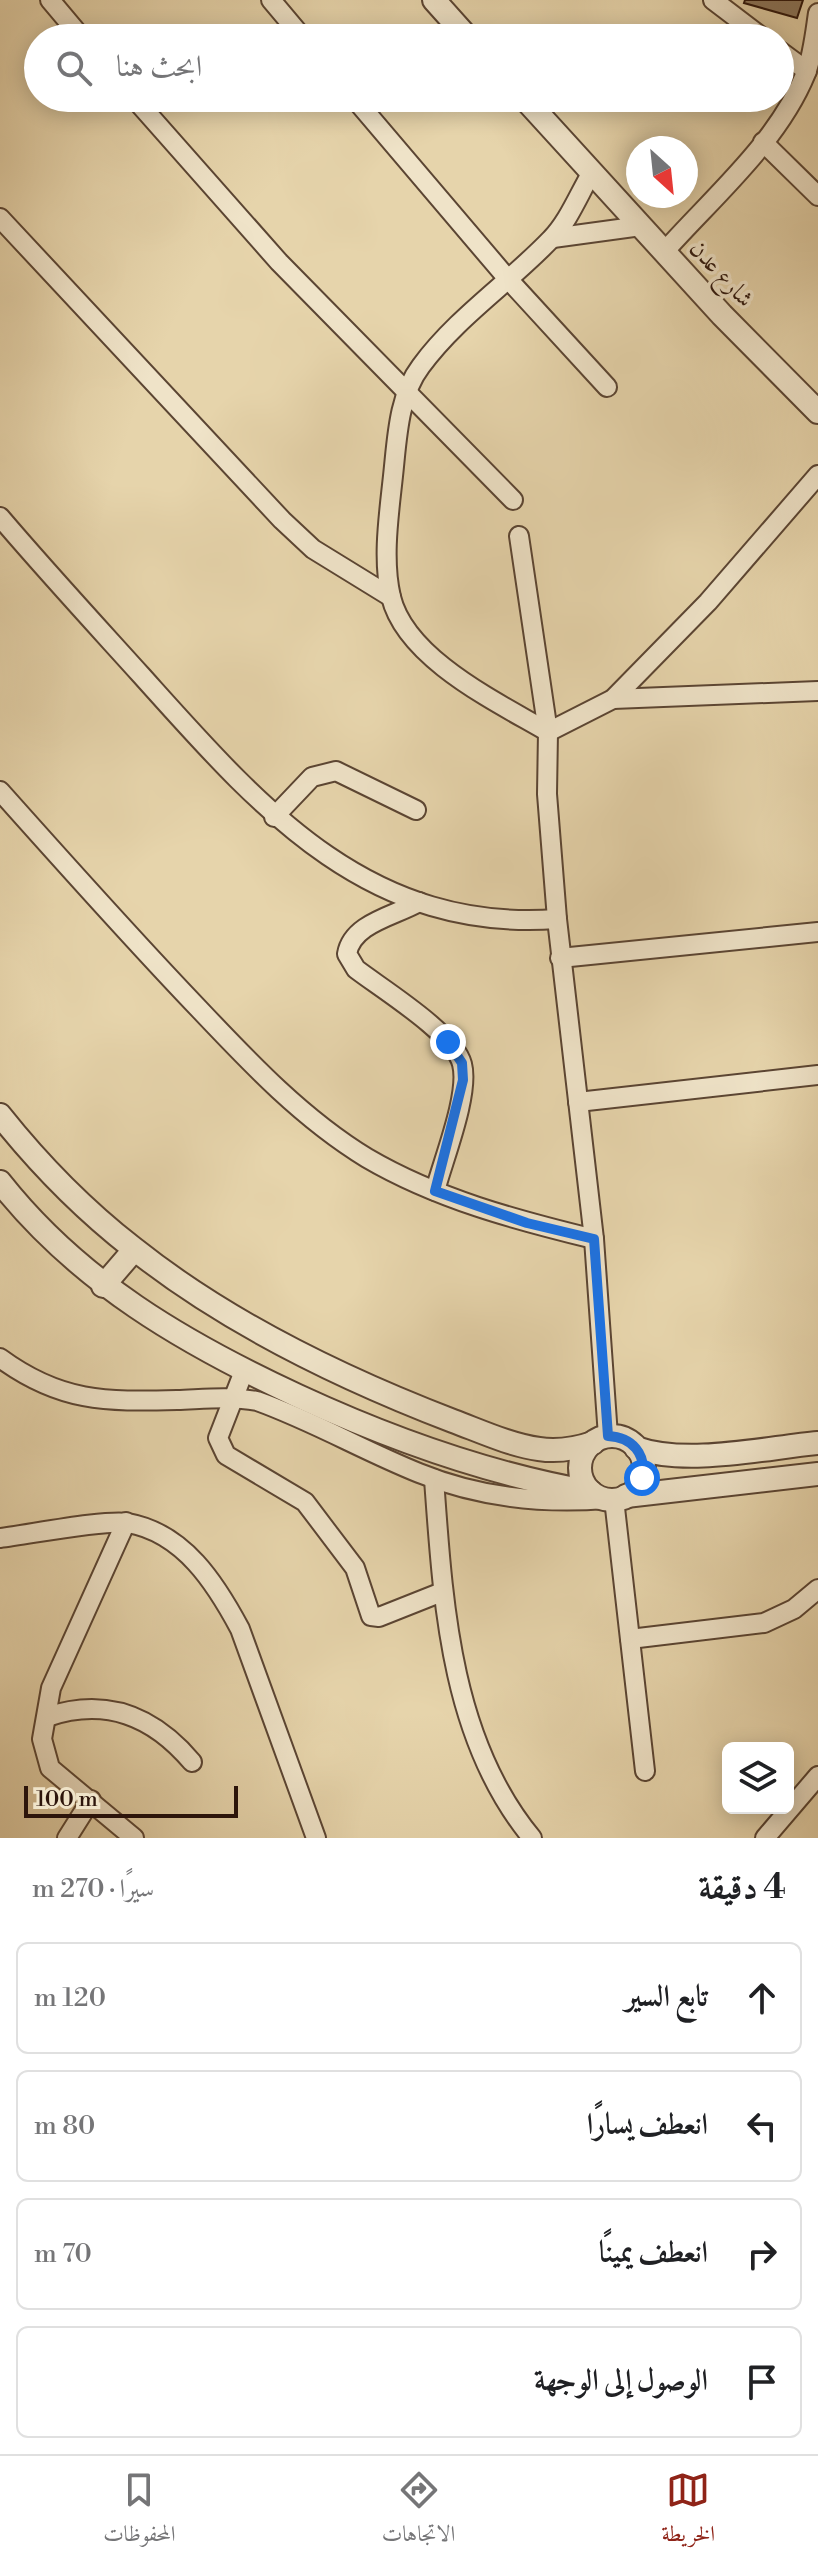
<!DOCTYPE html>
<html lang="ar">
<head>
<meta charset="utf-8">
<style>
  :root { --surface:#fff; --page:#f2f2f2; --text:#202124; --muted:#757577; --line:#e0e0e0; --accent:#8f2418 }
  body { margin:0; font-family:"Libre Bodoni",Amiri,serif; background:var(--page); color:var(--text); direction:rtl }
  .controls { position:absolute; right:24px; bottom:24px; display:grid; overflow:hidden; border-radius:12px; box-shadow:0 4px 20px #0003 }
  .controls button { width:72px; height:72px; display:grid; place-items:center; padding:0; border:0; border-bottom:2px solid var(--line); background:var(--surface); color:var(--text); font:40px sans-serif }
  .compass { position:absolute; left:626px; top:136px; width:72px; height:72px; border-radius:50%; background:var(--surface); box-shadow:0 4px 20px #0003; rotate:153deg }
  .scale { position:absolute; left:24px; bottom:20px; width:214px; box-sizing:border-box; padding-left:8px; border:4px solid #2d150b; border-top:0; font-size:22px; line-height:28px; white-space:nowrap; color:#2d150b; -webkit-text-stroke:6px #efe3c8; paint-order:stroke }
  .stop { position:absolute; width:24px; height:24px; margin:-18px; border:6px solid #1a73e8; border-radius:50%; background:#fff }
  .stop.end { background:#1a73e8; border-color:#fff; box-shadow:0 2px 8px #0008 }
  .list { margin:0; padding:0; list-style:none }
  h2 { display:flex; justify-content:space-between; align-items:center; height:104px; margin:0; padding:0 32px; font-size:34px }
  h2 small { font-size:26px; font-weight:400; color:var(--muted) }
  .list li { display:grid; grid-template-columns:52px 1fr auto; gap:24px; align-items:center; box-sizing:border-box; height:112px; margin:0 16px 16px; padding:0 16px; border:2px solid var(--line); border-radius:12px }
  .list b { display:block; font-size:30px; white-space:nowrap }
  .list em { font-size:26px; font-style:normal; color:var(--muted) }
  .icon { flex:none; width:44px; height:44px; fill:none; stroke:currentColor; stroke-width:2; stroke-linecap:round; stroke-linejoin:round }
  .map { position:relative; flex:none; width:818px; height:1838px; overflow:hidden; direction:ltr }
  .search { position:absolute; background:var(--surface); box-shadow:0 4px 20px #0003; left:24px; right:24px; top:24px; height:88px; display:flex; align-items:center; gap:20px; box-sizing:border-box; padding:0 28px; border-radius:44px; color:var(--muted); font-size:30px }
  .sheet { height:616px; background:var(--surface) }
  nav { display:flex; justify-content:space-around; align-items:center; box-sizing:border-box; height:112px; border-top:2px solid var(--line); background:var(--surface); font-size:22px; color:var(--muted) }
  nav a { display:grid; justify-items:center; gap:4px }
  nav .on { color:var(--accent) }
  .map>svg:first-child { display:block }
  .building { fill:#8d785e; stroke:#2d150b; stroke-width:2 }
  .lines { fill:none; stroke-linecap:round; stroke-linejoin:round }
  .minor-casing { stroke:#5b4533; stroke-width:22 }
  .tertiary-casing { stroke:#5b4533; stroke-width:26 }
  .minor { stroke:#efe3c8; stroke-width:18 }
  .tertiary { stroke:#efe3c8; stroke-width:22 }
  .route { stroke:#1a73e8; stroke-width:10 }
  .labels { text-anchor:middle; dominant-baseline:central; stroke-width:7; stroke-linejoin:round; paint-order:stroke }
  .street-label { font-size:24px; fill:#2d150b; stroke:#efe3c8 }
</style>
</head>
<body>
<div class="map">
<svg width="818" height="1838" viewBox="0 0 818 1838">
  <rect width="100%" height="100%" fill="#e6d4ab"/>
  <filter id="stains"><feTurbulence type="fractalNoise" baseFrequency=".0025" numOctaves="4"/><feColorMatrix values="0 0 0 0 .2 0 0 0 0 .09 0 0 0 0 .02 0 0 0 .5 -.17"/></filter>
  <radialGradient id="worn" r=".72"><stop offset=".6" stop-color="#630" stop-opacity="0"/><stop offset="1" stop-color="#630" stop-opacity=".3"/></radialGradient>
  <!-- building -->
  <polygon class="building" points="745,0 803,0 797,18 744,3"/>
  <g class="lines">
    <!-- minor casing -->
    <g class="minor-casing">
      <g id="minor">
        <polyline points="50,0 82,38"/>
        <polyline points="271,0 303,38"/>
        <polyline points="713,0 763,38"/>
        <polyline points="780,51 807,71"/>
        <polyline points="134,98 279,262 513,500"/>
        <polyline points="354,98 507,278 607,387"/>
        <polyline points="763,142 818,196"/>
        <path d="M592,172c-13,22 -24,50 -41,67 -42,44 -94,78 -130,127 -23,30 -24,74 -28,110 -4,38 -11,83 -2,121 15,62 106,105 157,135l65,-33 95,-97 110,-127"/>
        <polyline points="0,218 282,520 313,549 391,597"/>
        <polyline points="553,238 641,226"/>
        <path d="M665,251c48,-54 113,-109 141,-178 7,-19 9,-40 12,-60"/>
        <path d="M0,517c46,54 94,106 141,158 116,129 224,258 416,244"/>
        <polyline points="519,536 548,732 547,794 557,919 594,1239 608,1436"/>
        <polyline points="613,699 818,691"/>
        <path d="M0,791c66,74 131,147 200,219 51,54 103,109 167,148 70,41 149,62 227,81"/>
        <polyline points="274,817 312,777 336,771 416,810"/>
        <path d="M419,902c-24,14 -67,21 -72,52l9,15c26,20 98,64 106,95 8,30 -19,96 -27,127"/>
        <polyline points="560,958 818,932"/>
        <polyline points="578,1102 818,1075"/>
        <path d="M0,1358c60,44 105,44 177,42 28,-1 53,-4 80,1 56,20 107,50 162,72 59,24 124,31 187,26"/>
        <polyline points="244,1371 218,1438 226,1455 305,1502 355,1568 371,1616 379,1617 442,1592"/>
        <path d="M434,1479c9,123 16,260 98,359"/>
        <polyline points="614,1499 645,1771"/>
        <polyline points="126,1522 51,1688 42,1739 50,1768 134,1838"/>
        <path d="M0,1538c27,-3 106,-19 128,-15 56,10 88,61 112,106l76,209"/>
        <polyline points="630,1639 764,1623 794,1609 818,1589"/>
        <path d="M47,1717c59,-20 106,-1 145,45"/>
        <polyline points="67,1838 91,1800"/>
        <polyline points="765,1838 818,1776"/>
      </g>
    </g>
    <!-- tertiary casing -->
    <g class="tertiary-casing">
      <g id="tertiary">
        <polyline points="434,0 468,38"/>
        <polyline points="524,98 722,315 818,412"/>
        <path d="M0,1115c39,49 83,94 133,133 94,75 208,130 320,173 27,10 57,24 86,28 19,3 36,0 54,-6"/>
        <path d="M0,1182c79,100 184,161 298,214 95,44 190,78 293,96"/>
        <polyline points="103,1286 134,1250"/>
        <circle cx="612" cy="1468" r="32"/>
        <path d="M636,1448c51,18 128,0 182,-5"/>
        <polyline points="626,1496 818,1474"/>
      </g>
    </g>
    <!-- minor -->
    <use href="#minor" class="minor"/>
    <!-- tertiary -->
    <use href="#tertiary" class="tertiary"/>
  </g>
  <g class="lines">
    <!-- route -->
    <path class="route" d="M448,1042l14,21 1,17 -28,111 92,32 67,16 14,197c24,1 39,18 34,42"/>
  </g>
  <g class="labels">
    <!-- street labels -->
    <g class="street-label">
      <text transform="translate(721 274) rotate(47)">شارع عدن</text>
    </g>
  </g>
  <rect width="100%" height="100%" filter="url(#stains)"/>
  <rect width="100%" height="100%" fill="url(#worn)"/>
</svg>
<div class="controls">
<button><svg class="icon" aria-label="layers" viewBox="0 0 24 24"><path d="M12 4l9 5-9 5-9-5zM3 14l9 5 9-5"/></svg></button>
</div>
<svg class="compass" viewBox="-18 -18 36 36"><path d="M0-13l5 13h-10z" fill="#e53935"/><path d="M0 13l5-13h-10z" fill="#757577"/></svg>
<div class="scale">100 m</div>
<div class="stop" style="left:642px;top:1478px"></div>
<div class="stop end" style="left:448px;top:1042px"></div>
<div class="search"><svg class="icon" aria-label="search" viewBox="0 0 24 24"><circle cx="10" cy="10" r="6"/><path d="M15 15l6 6"/></svg>ابحث هنا</div>
</div>
<section class="sheet">
<h2>4 دقيقة<small>سيرًا · 270 m</small></h2>
<ul class="list">
<li><svg class="icon" aria-label="ahead" viewBox="0 0 24 24"><path d="M12 20V5M6 11l6-6 6 6"/></svg><div><b>تابع السير</b></div><em>120 m</em></li>
<li><svg class="icon" aria-label="left" viewBox="0 0 24 24"><path d="M17 20v-9H6M10 6l-5 5 5 5"/></svg><div><b>انعطف يسارًا</b></div><em>80 m</em></li>
<li><svg class="icon" aria-label="right" viewBox="0 0 24 24"><path d="M7 20v-9h11M14 6l5 5-5 5"/></svg><div><b>انعطف يمينًا</b></div><em>70 m</em></li>
<li><svg class="icon" aria-label="arrive" viewBox="0 0 24 24"><path d="M6 21V4h12l-3 4 3 4H6"/></svg><div><b>الوصول إلى الوجهة</b></div></li>
</ul>
</section>
<nav>
<a class="on"><svg class="icon" aria-label="map" viewBox="0 0 24 24"><path d="M3 6l6-2 6 2 6-2v14l-6 2-6-2-6 2zM9 4v14M15 6v14"/></svg>الخريطة</a>
<a><svg class="icon" aria-label="directions" viewBox="0 0 24 24"><path d="M12 3l9 9-9 9-9-9zM9 14v-3h6M13 9l2 2-2 2"/></svg>الاتجاهات</a>
<a><svg class="icon" aria-label="saved" viewBox="0 0 24 24"><path d="M7 4h10v16l-5-4-5 4z"/></svg>المحفوظات</a>
</nav>
</body>
</html>
